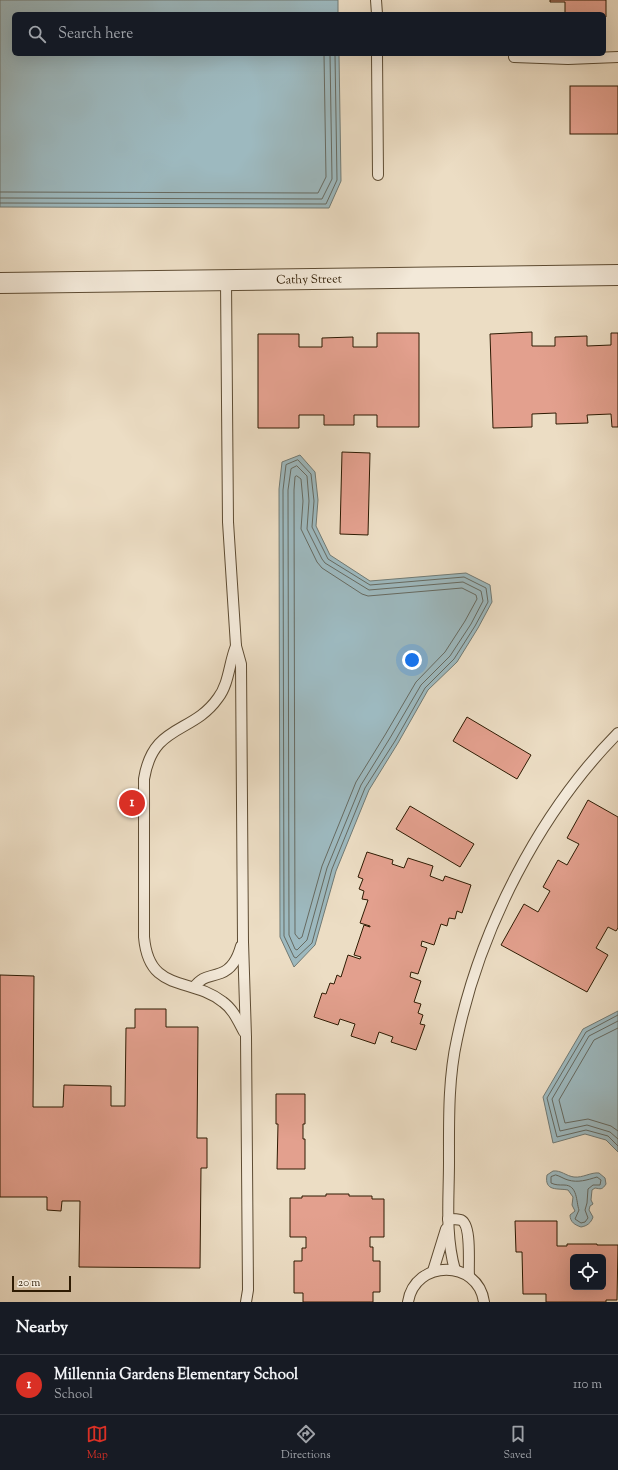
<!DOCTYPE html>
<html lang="en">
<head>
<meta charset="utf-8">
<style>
  :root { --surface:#171b24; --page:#242831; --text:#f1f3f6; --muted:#9ea1a6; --line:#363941; --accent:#d93025 }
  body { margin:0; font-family:"Sorts Mill Goudy",serif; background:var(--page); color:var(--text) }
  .controls { position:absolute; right:12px; bottom:12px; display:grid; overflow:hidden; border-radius:6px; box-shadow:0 4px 16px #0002 }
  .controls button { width:36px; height:36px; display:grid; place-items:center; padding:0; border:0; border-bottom:1px solid var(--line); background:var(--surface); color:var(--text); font:20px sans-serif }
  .scale { position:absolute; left:12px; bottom:10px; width:59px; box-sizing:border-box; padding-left:4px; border:2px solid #2e1b03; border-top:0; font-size:11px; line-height:14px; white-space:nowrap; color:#2e1b03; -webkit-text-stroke:3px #f3e9d9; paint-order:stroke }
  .you { position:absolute; left:412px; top:660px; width:14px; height:14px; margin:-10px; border:3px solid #fff; border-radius:50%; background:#1a73e8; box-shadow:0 0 0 6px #1a73e833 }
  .badge { display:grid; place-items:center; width:26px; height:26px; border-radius:50%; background:var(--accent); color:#fff; font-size:13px; font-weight:700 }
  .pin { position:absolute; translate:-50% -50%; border:2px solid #fff; box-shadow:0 1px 4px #0006 }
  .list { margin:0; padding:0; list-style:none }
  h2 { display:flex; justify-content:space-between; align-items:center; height:52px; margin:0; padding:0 16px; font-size:17px }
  h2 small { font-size:13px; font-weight:400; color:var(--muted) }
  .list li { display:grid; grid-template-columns:26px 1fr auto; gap:12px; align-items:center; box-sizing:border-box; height:60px; padding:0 16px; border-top:1px solid var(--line) }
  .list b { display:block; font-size:15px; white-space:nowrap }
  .list p { margin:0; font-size:13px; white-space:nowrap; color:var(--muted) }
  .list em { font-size:13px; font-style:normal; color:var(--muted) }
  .icon { flex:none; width:22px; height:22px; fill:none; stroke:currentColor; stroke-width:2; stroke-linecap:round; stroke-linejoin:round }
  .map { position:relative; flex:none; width:618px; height:1302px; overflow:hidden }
  .search { position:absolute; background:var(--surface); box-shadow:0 4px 16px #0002; left:12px; right:12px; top:12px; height:44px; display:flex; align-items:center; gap:10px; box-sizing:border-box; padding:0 14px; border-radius:6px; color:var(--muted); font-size:15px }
  .sheet { height:112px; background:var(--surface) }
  nav { display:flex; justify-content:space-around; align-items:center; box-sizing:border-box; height:56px; border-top:1px solid var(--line); background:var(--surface); font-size:11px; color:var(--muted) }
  nav a { display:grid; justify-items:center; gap:2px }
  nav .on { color:var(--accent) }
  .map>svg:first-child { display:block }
  .water { fill:#9db9bf; stroke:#717a74 }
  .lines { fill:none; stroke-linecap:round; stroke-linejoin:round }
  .shore { stroke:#666a61; stroke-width:1 }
  .building { fill:#e3a08e; stroke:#2e1b03; fill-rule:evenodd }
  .service-casing { stroke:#5e4c33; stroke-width:12 }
  .minor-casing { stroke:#5e4c33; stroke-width:22 }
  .service { stroke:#f3e9d9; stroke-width:10 }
  .minor { stroke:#f3e9d9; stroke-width:20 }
  .labels { text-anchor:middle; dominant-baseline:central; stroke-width:4; stroke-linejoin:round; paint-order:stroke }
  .street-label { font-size:12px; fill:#2e1b03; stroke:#f3e9d9 }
</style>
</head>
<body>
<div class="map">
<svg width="618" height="1302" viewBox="0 0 618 1302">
  <rect width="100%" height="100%" fill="#ecddc4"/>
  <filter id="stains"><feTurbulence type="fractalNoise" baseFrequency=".005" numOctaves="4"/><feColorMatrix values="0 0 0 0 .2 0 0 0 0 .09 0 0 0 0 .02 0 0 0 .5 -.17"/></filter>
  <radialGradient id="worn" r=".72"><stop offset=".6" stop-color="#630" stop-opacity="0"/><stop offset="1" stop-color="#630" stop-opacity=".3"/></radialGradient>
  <!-- water -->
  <g class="water">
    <polygon points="0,0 338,0 338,14 14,14 14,54 339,54 341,181 329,208 0,207"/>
    <polygon points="300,455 315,472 318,500 316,526 330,555 370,581 466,573 490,585 492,602 478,628 457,662 428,690 398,743 369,790 336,871 315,945 294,967 280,937 279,489 282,462"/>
    <polygon points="618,1011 618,1152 606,1140 585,1134 553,1143 543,1097 583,1029"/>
    <path d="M553,1171c8,-1 13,5 21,6 9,1 17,-5 25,-4l6,5 1,6c-4,6 -5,5 -11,4l-3,2 -1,10 2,4 -3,2 -1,4 4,7c-2,6 -6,9 -12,10 -6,-2 -11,-5 -11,-12l5,-4 -3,-6 1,-8 -5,-7c-10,-2 -24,2 -21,-15z"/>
  </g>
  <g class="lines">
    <!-- shore -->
    <g class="shore">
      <polyline points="0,192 318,193 326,177 324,54"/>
      <polyline points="0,198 322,199 332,179 330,54"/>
      <polyline points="0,203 326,204 337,180 335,54"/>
      <polygon points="298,460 311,474 314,501 312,527 328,559 370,585 464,577 486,588 488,602 475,626 454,659 425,688 395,741 365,788 332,869 312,943 296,958 294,957 284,936 283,490 286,465"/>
      <polygon points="297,466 307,476 309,501 307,529 322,559 325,563 369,590 463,582 481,591 483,601 471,624 450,656 421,685 390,738 361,785 327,868 307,940 297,950 295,949 289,935 288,490 291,469"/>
      <polygon points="297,476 301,479 303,501 301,529 317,562 322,568 362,594 368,596 462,588 476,595 477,599 465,621 445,652 416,682 385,735 356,782 322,866 302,937 299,939 295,934 294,490 295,477"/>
      <polyline points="618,1015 586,1032 547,1098 557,1137 586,1130 608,1136 618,1146"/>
      <polyline points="618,1021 589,1036 552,1099 560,1131 587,1125 610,1132 618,1139"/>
      <polyline points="618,1028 594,1040 559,1100 565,1123 588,1119 611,1126 618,1131"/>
      <path d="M556,1175c4,1 8,4 12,5 10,3 19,0 29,-3l4,3 -1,5h-7l-5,4 -1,14 -2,7 3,8 -3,4 -4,1 -6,-4 4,-9c-3,-8 -1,-25 -15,-25 -5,0 -9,0 -13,-2v-6z"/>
    </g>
  </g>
  <!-- building -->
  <g class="building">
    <polygon points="550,0 606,0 606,17 604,17 604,14 565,14 565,2 550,2"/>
    <rect x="570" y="86" width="48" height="48"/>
    <polygon points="532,332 532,346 555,346 555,337 587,336 587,346 611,345 611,333 618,333 618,427 612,427 611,414 587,415 588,423 556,424 556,413 532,414 532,427 493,428 490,334"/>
    <polygon points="377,333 419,333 419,427 377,427 377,415 354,415 354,425 324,425 324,415 299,415 299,428 258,428 258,334 299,334 299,347 322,347 322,338 353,337 353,347 377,347"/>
    <polygon points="342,452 370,453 368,535 340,534"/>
    <polygon points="467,717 531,755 517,779 453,741"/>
    <polygon points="588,800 618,817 618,928 616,931 608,927 596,948 608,955 587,992 501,945 524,904 538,912 550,891 543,887 558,860 567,865 579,844 567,838"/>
    <polygon points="410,806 474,844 460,867 396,829"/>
    <polygon points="367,852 393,860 392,864 404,868 408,858 433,866 430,876 443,881 445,876 471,885 462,913 457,911 455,919 449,918 447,926 441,924 434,945 422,941 421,946 427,948 418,974 411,972 410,977 421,981 414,1002 421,1004 418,1013 423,1015 420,1024 425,1025 416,1050 391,1042 393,1037 379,1032 375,1044 351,1036 355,1024 340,1019 338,1025 314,1017 322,993 326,994 330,983 334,984 337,975 341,977 348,955 360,959 361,957 354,955 364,925 370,927 370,926 360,923 368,900 362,899 364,891 359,889 363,879 358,877"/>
    <polygon points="0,975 34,976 33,1107 63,1107 64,1085 111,1086 111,1106 125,1106 126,1028 135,1028 135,1009 166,1009 166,1027 198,1027 197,1138 207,1138 207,1168 201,1168 200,1268 79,1267 80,1201 62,1201 61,1211 47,1210 47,1197 0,1197"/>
    <polygon points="276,1094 305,1094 305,1124 303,1124 303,1139 305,1139 305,1169 277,1169 278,1124 276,1124"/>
    <polygon points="326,1194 349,1194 349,1196 372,1196 372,1199 384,1199 384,1237 370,1237 370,1247 373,1247 373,1261 380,1261 380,1292 373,1292 373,1302 303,1302 303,1293 294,1293 294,1261 302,1261 302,1248 306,1248 306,1237 290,1237 290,1198 302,1198 302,1196 326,1196"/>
    <path d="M515,1221h42v25h10v-2h30v1h21l-1,55h-11v2h-60v-8h-23l-1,-42h-6zM573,1257h30v30h-30z"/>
  </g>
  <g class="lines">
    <!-- service casing -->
    <g class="service-casing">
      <g id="service">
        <polyline points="376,0 377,14"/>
        <polyline points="377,54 378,175"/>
        <polyline points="514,57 568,59 618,57"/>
        <polyline points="226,281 228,522 236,646 241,664 243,942 246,1037 248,1290 246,1302"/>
        <path d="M236,646c-7,17 -7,38 -18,52 -26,37 -65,25 -74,81v158c5,57 46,39 79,65 10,7 15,19 21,30"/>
        <path d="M194,987c10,-12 14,-9 27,-14 11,-4 17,-16 20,-27"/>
        <path d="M448,1219c4,0 9,0 13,1 11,5 7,45 8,56"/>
        <path d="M455,1270c-10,-35 -6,-72 -6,-108 0,-41 -1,-83 8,-123 23,-110 82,-226 161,-306"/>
        <polyline points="433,1271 446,1229"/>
        <path d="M408,1302c7,-43 70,-43 76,0"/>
      </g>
    </g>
    <!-- minor casing -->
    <g class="minor-casing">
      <polyline id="minor" points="0,283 618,275"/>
    </g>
    <!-- service -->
    <use href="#service" class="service"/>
    <!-- minor -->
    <use href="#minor" class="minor"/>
  </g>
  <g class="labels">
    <!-- street labels -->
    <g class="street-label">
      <text transform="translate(309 280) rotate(-1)">Cathy Street</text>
    </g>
  </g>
  <rect width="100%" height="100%" filter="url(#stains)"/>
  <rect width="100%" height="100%" fill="url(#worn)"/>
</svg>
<div class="controls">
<button><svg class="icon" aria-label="locate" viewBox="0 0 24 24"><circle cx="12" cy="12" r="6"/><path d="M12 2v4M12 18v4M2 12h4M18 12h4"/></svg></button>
</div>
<div class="scale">20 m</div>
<div class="you"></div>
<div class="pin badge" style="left:132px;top:803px">1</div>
<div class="search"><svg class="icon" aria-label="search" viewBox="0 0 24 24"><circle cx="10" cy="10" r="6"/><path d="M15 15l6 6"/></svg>Search here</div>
</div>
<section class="sheet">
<h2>Nearby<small></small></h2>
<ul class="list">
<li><span class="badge">1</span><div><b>Millennia Gardens Elementary School</b><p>School</p></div><em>110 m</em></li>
</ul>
</section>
<nav>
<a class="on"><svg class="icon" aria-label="map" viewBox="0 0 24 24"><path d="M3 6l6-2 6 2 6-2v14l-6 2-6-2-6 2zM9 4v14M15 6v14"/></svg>Map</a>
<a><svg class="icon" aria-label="directions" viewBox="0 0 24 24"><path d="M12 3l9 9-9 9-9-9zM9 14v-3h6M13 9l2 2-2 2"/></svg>Directions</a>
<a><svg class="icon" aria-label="saved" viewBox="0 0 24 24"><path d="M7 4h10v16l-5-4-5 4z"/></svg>Saved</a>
</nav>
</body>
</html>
